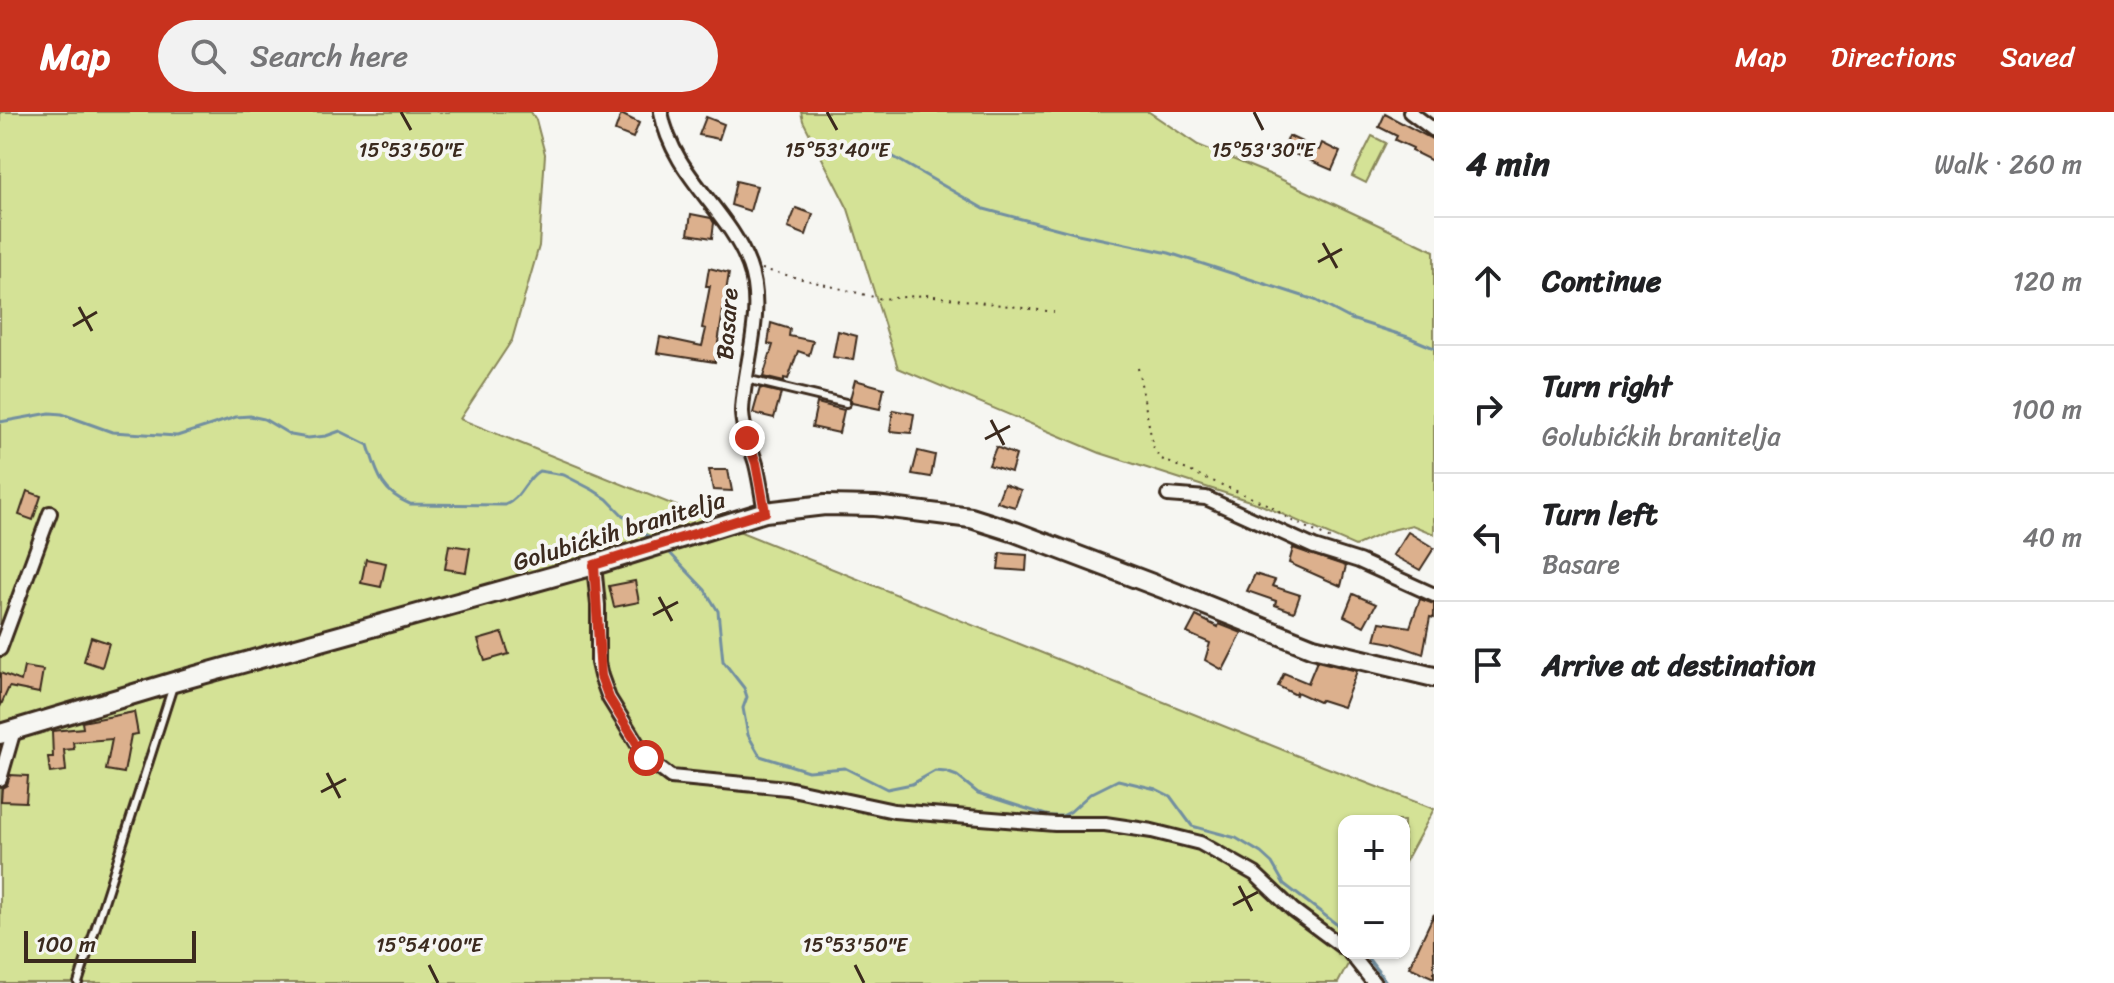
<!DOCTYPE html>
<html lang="en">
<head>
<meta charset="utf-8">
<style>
  :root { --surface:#fff; --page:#f2f2f2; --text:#202124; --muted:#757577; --line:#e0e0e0; --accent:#c8321e }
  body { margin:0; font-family:Sriracha,sans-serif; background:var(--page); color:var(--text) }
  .controls { position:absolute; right:24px; bottom:24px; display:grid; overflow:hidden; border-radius:16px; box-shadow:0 2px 6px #0004 }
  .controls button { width:72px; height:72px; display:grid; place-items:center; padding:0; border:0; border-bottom:2px solid var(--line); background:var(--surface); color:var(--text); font:40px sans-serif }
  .scale { position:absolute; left:24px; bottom:20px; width:172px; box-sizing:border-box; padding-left:8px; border:4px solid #3b2a1e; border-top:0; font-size:22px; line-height:28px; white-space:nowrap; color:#3b2a1e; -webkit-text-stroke:6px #f6f6f2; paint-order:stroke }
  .stop { position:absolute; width:24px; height:24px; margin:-18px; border:6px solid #c8321e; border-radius:50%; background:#fff }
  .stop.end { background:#c8321e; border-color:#fff; box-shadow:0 2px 8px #0008 }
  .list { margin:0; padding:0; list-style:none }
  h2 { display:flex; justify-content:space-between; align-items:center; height:104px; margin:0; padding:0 32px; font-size:34px }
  h2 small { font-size:26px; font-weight:400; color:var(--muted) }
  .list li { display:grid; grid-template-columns:52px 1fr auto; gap:24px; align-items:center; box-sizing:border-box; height:128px; padding:0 32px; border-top:2px solid var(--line) }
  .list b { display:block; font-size:30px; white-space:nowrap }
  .list p { margin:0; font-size:26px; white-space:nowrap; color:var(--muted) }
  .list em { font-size:26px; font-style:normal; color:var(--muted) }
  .icon { flex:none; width:44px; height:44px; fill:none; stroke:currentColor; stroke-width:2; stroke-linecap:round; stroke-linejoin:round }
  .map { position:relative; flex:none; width:1434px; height:871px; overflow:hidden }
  header { display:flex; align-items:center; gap:48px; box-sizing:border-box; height:112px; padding:0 40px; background:var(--accent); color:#fff }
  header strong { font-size:38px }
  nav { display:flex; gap:44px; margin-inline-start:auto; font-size:28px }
  .search { width:560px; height:72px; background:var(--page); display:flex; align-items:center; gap:20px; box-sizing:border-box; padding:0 28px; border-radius:44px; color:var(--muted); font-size:30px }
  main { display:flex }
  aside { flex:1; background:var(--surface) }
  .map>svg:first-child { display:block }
  .green { fill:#d4e296; stroke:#88865a; stroke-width:2 }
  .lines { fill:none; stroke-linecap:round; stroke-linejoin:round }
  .stream { stroke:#728fa0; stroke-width:3 }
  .building { fill:#dcb08d; stroke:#3b2a1e; stroke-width:2 }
  .lane-casing { stroke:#3b2a1e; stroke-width:12 }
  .street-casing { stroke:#3b2a1e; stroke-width:18 }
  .secondary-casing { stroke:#3b2a1e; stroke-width:24 }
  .path { stroke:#3b2a1e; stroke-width:2; stroke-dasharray:2 6; stroke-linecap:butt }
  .lane { stroke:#f6f6f2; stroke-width:6 }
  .street { stroke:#f6f6f2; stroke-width:12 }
  .secondary { stroke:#f6f6f2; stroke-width:18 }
  .route { stroke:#c8321e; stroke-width:10 }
  .ticks { fill:none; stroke:#3b2a1e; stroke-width:3 }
  .labels { text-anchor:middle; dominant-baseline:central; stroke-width:8; stroke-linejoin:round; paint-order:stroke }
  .street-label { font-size:24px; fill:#3b2a1e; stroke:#f6f6f2 }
  .ticks-label { font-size:20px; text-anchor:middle; fill:#3b2a1e; stroke:#f6f6f2; stroke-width:8; stroke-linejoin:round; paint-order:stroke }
</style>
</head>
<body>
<header>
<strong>Map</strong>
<div class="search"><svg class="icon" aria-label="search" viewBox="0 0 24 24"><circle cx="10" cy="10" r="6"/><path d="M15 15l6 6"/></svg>Search here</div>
<nav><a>Map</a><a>Directions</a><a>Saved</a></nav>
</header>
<main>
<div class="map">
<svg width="1434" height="871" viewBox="0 0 1434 871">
  <rect width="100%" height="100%" fill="#f6f6f2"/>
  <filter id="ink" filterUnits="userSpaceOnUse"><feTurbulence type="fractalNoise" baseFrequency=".0125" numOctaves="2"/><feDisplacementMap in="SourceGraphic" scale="16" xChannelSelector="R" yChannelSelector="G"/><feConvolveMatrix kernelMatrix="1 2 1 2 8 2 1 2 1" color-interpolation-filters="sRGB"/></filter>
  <g filter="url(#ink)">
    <!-- green -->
    <g class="green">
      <polygon points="0,0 531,0 536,8 545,42 539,134 512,228 460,307 1323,654 1434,697 1404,752 1404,709 1344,709 1344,841 1354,841 1338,871 0,871"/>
      <polygon points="801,0 1149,0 1198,33 1274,64 1434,139 1434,422 1412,413 1388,419 1355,434 1259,392 1100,341 898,256 848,97 803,9"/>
      <polygon points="1372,24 1386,31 1366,71 1352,64"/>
    </g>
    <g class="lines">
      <!-- stream -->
      <g class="stream">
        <polyline points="878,36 984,97 1078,122 1169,141 1315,188 1351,207 1408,225 1434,236"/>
        <path d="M0,310l50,-9 12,1 50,18 65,4 59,-19 14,-1 14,3 27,16 17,3 18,-2 14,-5 28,14c9,28 13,47 42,59l95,1c17,-7 19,-25 34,-34l25,4 29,15 14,9 32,33 14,6"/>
        <polyline points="668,439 705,478 718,499 723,549 744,576 747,585 743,596 748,623 760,644 808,659 845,656 887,677 912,672 935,659 946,660 957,664 978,681 1049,704 1062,704 1070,700 1090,682 1118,668 1156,677 1170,684 1192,714 1236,726 1261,741 1272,751 1284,772 1344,818"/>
        <polyline points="1364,841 1387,871"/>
      </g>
    </g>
    <!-- building -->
    <g class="building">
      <polygon points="621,2 639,11 633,26 615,19"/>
      <polygon points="1385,2 1434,28 1434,50 1412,39 1413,36 1395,28 1397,24 1379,15"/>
      <polygon points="706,5 724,12 719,27 699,23"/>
      <polygon points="1289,24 1319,38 1322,31 1340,40 1332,58 1283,37"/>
      <polygon points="736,69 757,74 750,99 731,93"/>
      <polygon points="796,96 813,102 806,123 788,116"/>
      <polygon points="691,102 711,106 714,111 712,126 688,122"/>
      <polygon points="709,156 729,161 715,250 657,241 660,225 702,234 706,217 702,216 710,174 706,174"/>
      <polygon points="771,211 790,217 789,224 813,229 809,243 798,239 788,267 784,266 784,270 763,265 773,233 768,232"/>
      <polygon points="838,219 857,224 853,248 833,245"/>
      <polygon points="855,268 884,276 880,297 852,291 850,287"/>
      <polygon points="760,276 781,281 774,306 753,301"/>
      <polygon points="817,291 844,298 839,321 812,315"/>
      <polygon points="893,298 914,302 911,321 890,319"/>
      <polygon points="996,335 1016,343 1011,360 989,353"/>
      <polygon points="918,339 935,343 931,365 912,362"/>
      <polygon points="709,358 728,358 732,379 713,378"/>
      <polygon points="1004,372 1021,378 1015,395 997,390"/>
      <polygon points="27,379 41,384 33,408 19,403"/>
      <polygon points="1408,420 1434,436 1420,458 1393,443"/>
      <polygon points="449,433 470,436 466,460 445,457"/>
      <polygon points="1293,436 1346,454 1341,474 1289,451"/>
      <polygon points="1000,441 1027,443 1026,459 998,457"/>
      <polygon points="366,447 386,451 381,475 361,471"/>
      <polygon points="1255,462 1275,468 1272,474 1300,483 1294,500 1275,493 1276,489 1247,479"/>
      <polygon points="635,469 639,490 614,495 609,474"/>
      <polygon points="1353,482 1376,492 1364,514 1344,504"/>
      <polygon points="1420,487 1434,492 1434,506 1430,505 1423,542 1392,531 1375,528 1380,510 1410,515"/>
      <polygon points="1196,504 1218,515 1219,512 1242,521 1223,558 1205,548 1210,531 1187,521"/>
      <polygon points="502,521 509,542 485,549 478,528"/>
      <polygon points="91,525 109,531 102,555 84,549"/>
      <polygon points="1317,549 1357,559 1343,595 1321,588 1319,590 1297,580 1296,583 1278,574 1284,561 1308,571"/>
      <polygon points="24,555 43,558 39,581 9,575 0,595 0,561 21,569"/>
      <polygon points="134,600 138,622 131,623 124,661 106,658 112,627 73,630 74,637 64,638 66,659 50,661 48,645 53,645 52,619 83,616 82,610"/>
      <polygon points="10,663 28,664 26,690 1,689 2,676 7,673"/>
      <polygon points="1434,802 1434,866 1409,855"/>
    </g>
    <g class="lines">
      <!-- lane casing -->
      <g class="lane-casing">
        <g id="lane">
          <polyline points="746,267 846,291"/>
          <polyline points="78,871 173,574"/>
        </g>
      </g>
      <!-- street casing -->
      <g class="street-casing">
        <g id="street">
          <path d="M661,0c12,64 67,97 88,153 17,46 -5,99 -7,146 0,18 9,36 14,53 4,16 6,32 9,48"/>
          <polyline points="1410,0 1434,18"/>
          <polyline points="1168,383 1206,386 1314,435 1359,449 1434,483"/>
          <polyline points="594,453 598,493 598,551 601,564 609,586 646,646 671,665 787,676 894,699 1055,712 1105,712 1152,719 1200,731 1255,762 1293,798 1344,836"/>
          <polyline points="0,537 50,401"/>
          <polyline points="0,667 14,618"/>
          <polyline points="1350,841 1374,871"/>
        </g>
      </g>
      <!-- secondary casing -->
      <g class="secondary-casing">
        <polyline id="secondary" points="0,622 174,570 594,453 765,400 825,393 875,394 971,406 1015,420 1168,478 1313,536 1434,565"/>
      </g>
      <!-- path -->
      <g class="path">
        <polyline points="762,157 882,187 926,183 1054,200"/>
        <polyline points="1138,256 1153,334 1159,346 1271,394 1290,408 1331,427"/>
      </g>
      <!-- lane -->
      <use href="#lane" class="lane"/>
      <!-- street -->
      <use href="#street" class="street"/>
      <!-- secondary -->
      <use href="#secondary" class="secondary"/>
    </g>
  </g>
  <g class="lines" filter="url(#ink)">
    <!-- route -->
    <polyline class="route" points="646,646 609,586 601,564 594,453 765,400 756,351 747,326"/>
  </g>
  <!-- ticks -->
  <path class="ticks" d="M401,0l10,18M827,0l10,18M1254,0l9,18M1323,131l14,25M1318,150l24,-13M79,195l13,24M73,214l24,-14M991,308l13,25M985,327l25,-13M659,485l13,24M653,503l25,-13M327,661l13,25M321,680l25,-13M1239,774l13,25M1233,793l25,-13M429,853l9,18M855,853l9,18"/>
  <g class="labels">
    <!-- street labels -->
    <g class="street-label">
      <text transform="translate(727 212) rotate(-86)">Basare</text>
      <text transform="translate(619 419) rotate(-17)">Golubićkih branitelja</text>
    </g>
  </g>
  <g class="ticks-label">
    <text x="411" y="45">15°53'50"E</text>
    <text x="837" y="45">15°53'40"E</text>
    <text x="1263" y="45">15°53'30"E</text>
    <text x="429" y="840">15°54'00"E</text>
    <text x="855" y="840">15°53'50"E</text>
  </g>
</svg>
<div class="controls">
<button>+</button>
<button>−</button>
</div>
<div class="scale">100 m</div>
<div class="stop" style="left:646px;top:646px"></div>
<div class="stop end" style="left:747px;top:326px"></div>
</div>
<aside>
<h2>4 min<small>Walk · 260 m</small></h2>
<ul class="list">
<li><svg class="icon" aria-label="ahead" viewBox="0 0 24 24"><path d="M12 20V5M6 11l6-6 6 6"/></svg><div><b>Continue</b></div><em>120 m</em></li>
<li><svg class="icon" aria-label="right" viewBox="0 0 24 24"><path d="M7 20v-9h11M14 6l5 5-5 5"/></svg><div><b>Turn right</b><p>Golubićkih branitelja</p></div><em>100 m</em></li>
<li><svg class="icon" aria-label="left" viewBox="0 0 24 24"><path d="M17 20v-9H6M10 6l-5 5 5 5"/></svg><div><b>Turn left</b><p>Basare</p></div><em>40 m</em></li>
<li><svg class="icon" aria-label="arrive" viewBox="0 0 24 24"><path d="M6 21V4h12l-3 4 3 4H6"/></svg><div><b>Arrive at destination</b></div></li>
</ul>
</aside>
</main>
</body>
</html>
